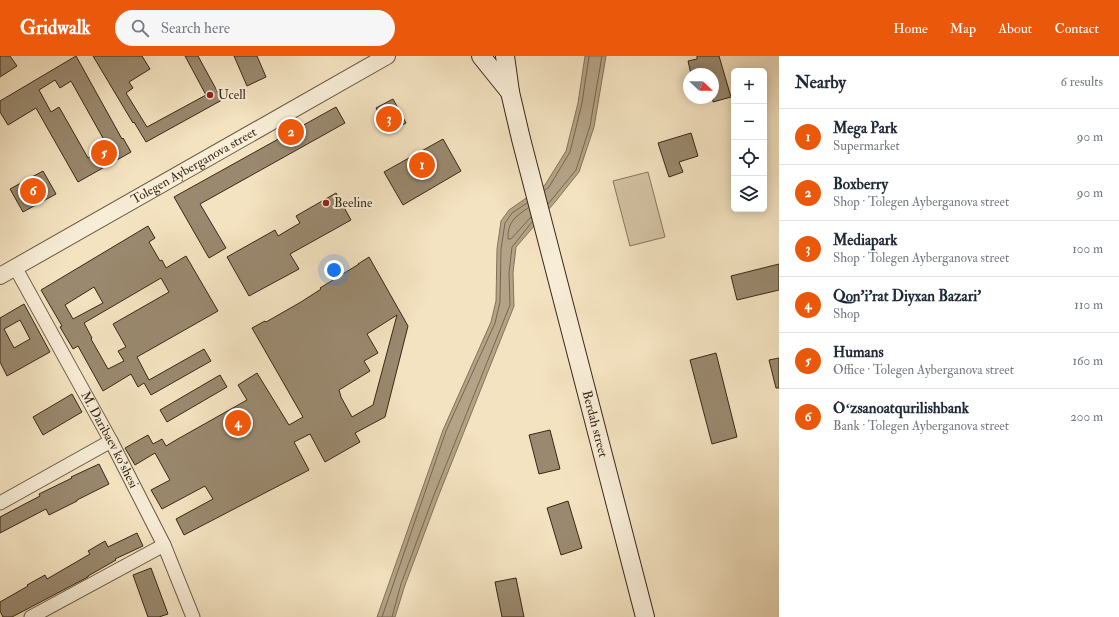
<!DOCTYPE html>
<html lang="en">
<head>
<meta charset="utf-8">
<style>
  :root { --surface:#fff; --page:#f6f6f7; --text:#1f2937; --muted:#747a83; --line:#e0e1e3; --accent:#ea580c }
  body { margin:0; font-family:"IM FELL Double Pica",serif; background:var(--page); color:var(--text) }
  .controls { position:absolute; right:12px; top:12px; display:grid; overflow:hidden; border-radius:6px; box-shadow:0 2px 10px #0003 }
  .controls button { width:36px; height:36px; display:grid; place-items:center; padding:0; border:0; border-bottom:1px solid var(--line); background:var(--surface); color:var(--text); font:20px sans-serif }
  .compass { position:absolute; left:683px; top:12px; width:36px; height:36px; border-radius:50%; background:var(--surface); box-shadow:0 2px 10px #0003; rotate:112deg }
  .you { position:absolute; left:334px; top:214px; width:14px; height:14px; margin:-10px; border:3px solid #fff; border-radius:50%; background:#1a73e8; box-shadow:0 0 0 6px #1a73e833 }
  .badge { display:grid; place-items:center; width:26px; height:26px; border-radius:50%; background:var(--accent); color:#fff; font-size:13px; font-weight:700 }
  .pin { position:absolute; translate:-50% -50%; border:2px solid #fff; box-shadow:0 1px 4px #0006 }
  .list { margin:0; padding:0; list-style:none }
  h2 { display:flex; justify-content:space-between; align-items:center; height:52px; margin:0; padding:0 16px; font-size:17px }
  h2 small { font-size:13px; font-weight:400; color:var(--muted) }
  .list li { display:grid; grid-template-columns:26px 1fr auto; gap:12px; align-items:center; box-sizing:border-box; height:56px; padding:0 16px; border-top:1px solid var(--line) }
  .list b { display:block; font-size:15px; white-space:nowrap }
  .list p { margin:0; font-size:13px; white-space:nowrap; color:var(--muted) }
  .list em { font-size:13px; font-style:normal; color:var(--muted) }
  .icon { flex:none; width:22px; height:22px; fill:none; stroke:currentColor; stroke-width:2; stroke-linecap:round; stroke-linejoin:round }
  .map { position:relative; flex:none; width:779px; height:561px; overflow:hidden }
  header { display:flex; align-items:center; gap:24px; box-sizing:border-box; height:56px; padding:0 20px; background:var(--accent); color:#fff }
  header strong { font-size:19px }
  nav { display:flex; gap:22px; margin-inline-start:auto; font-size:14px }
  .search { width:280px; height:36px; background:var(--page); display:flex; align-items:center; gap:10px; box-sizing:border-box; padding:0 14px; border-radius:22px; color:var(--muted); font-size:15px }
  main { display:flex }
  aside { flex:1; background:var(--surface) }
  .map>svg:first-child { display:block }
  .green { fill:#d4c3a4; stroke:#86765d }
  .water { fill:#b4a387; stroke:#83725a }
  .lines { fill:none; stroke-linecap:round; stroke-linejoin:round }
  .shore { stroke:#76664e; stroke-width:1 }
  .building { fill:#9a896f; stroke:#392816; fill-rule:evenodd }
  .minor-casing { stroke:#685741; stroke-width:15 }
  .tertiary-casing { stroke:#685741; stroke-width:18 }
  .secondary-casing { stroke:#392816; stroke-width:20 }
  .minor { stroke:#f8edd7; stroke-width:13 }
  .tertiary { stroke:#f8edd7; stroke-width:16 }
  .secondary { stroke:#f8edd7; stroke-width:18 }
  .poi-dot { fill:#8f2418; stroke:#f8edd7; stroke-width:1.5 }
  .labels { text-anchor:middle; dominant-baseline:central; stroke-width:4; stroke-linejoin:round; paint-order:stroke }
  .poi-label { font-size:13px; fill:#392816; stroke:#f8edd7; text-anchor:start }
  .street-label { font-size:13px; fill:#392816; stroke:#f8edd7 }
</style>
</head>
<body>
<header>
<strong>Gridwalk</strong>
<div class="search"><svg class="icon" aria-label="search" viewBox="0 0 24 24"><circle cx="10" cy="10" r="6"/><path d="M15 15l6 6"/></svg>Search here</div>
<nav><a>Home</a><a>Map</a><a>About</a><a>Contact</a></nav>
</header>
<main>
<div class="map">
<svg width="779" height="561" viewBox="0 0 779 561">
  <rect width="100%" height="100%" fill="#f4e3c1"/>
  <filter id="stains"><feTurbulence type="fractalNoise" baseFrequency=".005" numOctaves="4"/><feColorMatrix values="0 0 0 0 .2 0 0 0 0 .09 0 0 0 0 .02 0 0 0 .5 -.17"/></filter>
  <radialGradient id="worn" r=".72"><stop offset=".6" stop-color="#630" stop-opacity="0"/><stop offset="1" stop-color="#630" stop-opacity=".3"/></radialGradient>
  <!-- green -->
  <polygon class="green" points="648,116 665,181 630,190 613,125"/>
  <!-- water -->
  <polygon class="water" points="585,0 606,0 594,71 579,116 555,146 516,191 513,217 514,250 438,441 405,529 395,561 377,561 443,374 491,266 496,245 497,193 501,165 509,154 545,129 566,95 578,47"/>
  <g class="lines">
    <!-- shore -->
    <g class="shore">
      <polyline points="545,134 549,131 570,96 582,47 589,0"/>
      <polyline points="548,148 576,114 590,70 602,0"/>
      <path d="M528,152c-12,8 -21,14 -20,31h3l20,-22"/>
      <polyline points="382,561 446,375 495,267 500,246 501,193 505,167 512,157 527,147"/>
      <polyline points="392,561 401,528 434,439 510,249 509,217 512,191 532,166"/>
    </g>
  </g>
  <!-- building -->
  <g class="building">
    <polygon points="0,0 10,0 17,10 0,21"/>
    <path d="M76,0l46,83 1,-1 8,14 -53,30 -42,-74 -28,17 -8,-13v-11zM55,24l5,8 11,-7 37,66 -20,11 -29,-51 -8,5 -12,-22z"/>
    <polygon points="93,0 142,0 150,13 129,26 133,32 126,37 147,71 206,39 185,0 198,0 222,44 146,86 134,66 133,67"/>
    <polygon points="234,0 257,0 266,21 247,30"/>
    <polygon points="697,0 719,0 731,41 713,46 713,18 691,18 688,5 697,3"/>
    <polygon points="393,43 406,67 389,76 376,52"/>
    <polygon points="336,51 345,67 200,148 226,192 209,202 174,141"/>
    <polygon points="691,77 698,100 679,106 683,116 669,121 658,87"/>
    <polygon points="443,83 461,115 403,149 384,116"/>
    <polygon points="43,115 56,138 23,156 10,133"/>
    <polygon points="336,137 351,164 290,198 299,213 249,240 227,201 275,174 278,180 300,167 296,160"/>
    <path d="M148,170l7,12 -6,4 11,19 2,-1 4,8 20,-12 32,55 -81,46 12,23 55,-31 7,12 -60,34 -7,-12 -6,4 -7,-13 -28,17 -25,-45 -5,3 -13,-22 2,-1 -21,-36zM161,222l8,14 -56,32 13,23 -8,4 6,10 -16,8 -17,-30 1,-1 -8,-15zM94,231l9,16 -30,16 -8,-14z"/>
    <path d="M369,201l39,69 -23,91 -30,16 5,9 -35,20 -15,-28 -16,8 15,28 -125,65 -8,-16 37,-20 -8,-13 -43,23 -11,-19 19,-10 -15,-27 -20,12 -10,-17 23,-13 5,9 9,-5 4,7 10,-6 71,-40 -9,-15 19,-12 32,52 14,-8 -51,-89 13,-7 1,1 35,-20 20,-13 -1,-1 39,-24h-1zM397,259l-24,90 -21,12 -11,-20 -2,-7 31,-19 -6,-10 14,-8 -11,-19z"/>
    <polygon points="779,208 779,234 737,244 731,220"/>
    <path d="M24,248l26,48 -43,24 -7,-14v-44zM20,264l10,19 -16,9 -10,-19z"/>
    <polygon points="716,297 737,381 712,388 690,304"/>
    <polygon points="779,302 779,332 776,332 769,304"/>
    <polygon points="220,319 227,331 167,366 160,354"/>
    <polygon points="72,338 82,356 43,379 33,361"/>
    <polygon points="550,374 560,413 539,418 529,379"/>
    <polygon points="99,408 109,428 77,444 77,445 49,459 46,453 0,477 0,461 40,440 39,438 72,422 71,421"/>
    <polygon points="568,445 582,492 561,499 547,452"/>
    <polygon points="137,477 143,490 115,503 116,504 88,520 88,521 12,561 3,561 0,555 0,546 28,530 27,529 45,519 47,523 90,498 88,495 105,485 108,491"/>
    <polygon points="151,512 168,558 159,561 148,561 133,519"/>
    <polygon points="516,522 524,561 502,561 495,526"/>
  </g>
  <g class="lines">
    <!-- minor casing -->
    <g class="minor-casing">
      <g id="minor">
        <path id="s1" d="M15,211l96,174 53,104 29,72"/>
        <polyline points="0,447 111,385"/>
        <polyline points="31,561 164,489"/>
      </g>
    </g>
    <!-- tertiary casing -->
    <g class="tertiary-casing">
      <g id="tertiary">
        <path id="s2" d="M0,220l387,-220"/>
      </g>
    </g>
    <!-- secondary casing -->
    <g class="secondary-casing">
      <g id="secondary">
        <polyline points="481,0 510,36"/>
        <path id="s3" d="M505,0l5,36 11,47 124,478"/>
      </g>
    </g>
    <!-- minor -->
    <use href="#minor" class="minor"/>
    <!-- tertiary -->
    <use href="#tertiary" class="tertiary"/>
    <!-- secondary -->
    <use href="#secondary" class="secondary"/>
  </g>
  <!-- markers -->
  <g class="poi-dot">
    <circle cx="210" cy="39" r="4"/>
    <circle cx="326" cy="147" r="4"/>
  </g>
  <g class="labels">
    <!-- poi labels -->
    <g class="poi-label">
      <text x="218" y="39">Ucell</text>
      <text x="334" y="147">Beeline</text>
    </g>
    <!-- street labels -->
    <g class="street-label">
      <text stroke="none"><textPath href="#s2" startOffset="223">Tolegen Ayberganova street</textPath></text>
      <text stroke="none"><textPath href="#s3" startOffset="379">Berdah street</textPath></text>
      <text stroke="none"><textPath href="#s1" startOffset="197">M. Daribaev ko'shesi</textPath></text>
    </g>
  </g>
  <rect width="100%" height="100%" filter="url(#stains)"/>
  <rect width="100%" height="100%" fill="url(#worn)"/>
</svg>
<div class="controls">
<button>+</button>
<button>−</button>
<button><svg class="icon" aria-label="locate" viewBox="0 0 24 24"><circle cx="12" cy="12" r="6"/><path d="M12 2v4M12 18v4M2 12h4M18 12h4"/></svg></button>
<button><svg class="icon" aria-label="layers" viewBox="0 0 24 24"><path d="M12 4l9 5-9 5-9-5zM3 14l9 5 9-5"/></svg></button>
</div>
<svg class="compass" viewBox="-18 -18 36 36"><path d="M0-13l5 13h-10z" fill="#e53935"/><path d="M0 13l5-13h-10z" fill="#747a83"/></svg>
<div class="you"></div>
<div class="pin badge" style="left:422px;top:109px">1</div>
<div class="pin badge" style="left:291px;top:76px">2</div>
<div class="pin badge" style="left:389px;top:63px">3</div>
<div class="pin badge" style="left:238px;top:367px">4</div>
<div class="pin badge" style="left:104px;top:97px">5</div>
<div class="pin badge" style="left:33px;top:135px">6</div>
</div>
<aside>
<h2>Nearby<small>6 results</small></h2>
<ul class="list">
<li><span class="badge">1</span><div><b>Mega Park</b><p>Supermarket</p></div><em>90 m</em></li>
<li><span class="badge">2</span><div><b>Boxberry</b><p>Shop · Tolegen Ayberganova street</p></div><em>90 m</em></li>
<li><span class="badge">3</span><div><b>Mediapark</b><p>Shop · Tolegen Ayberganova street</p></div><em>100 m</em></li>
<li><span class="badge">4</span><div><b>Qon'i'rat Diyxan Bazari'</b><p>Shop</p></div><em>110 m</em></li>
<li><span class="badge">5</span><div><b>Humans</b><p>Office · Tolegen Ayberganova street</p></div><em>160 m</em></li>
<li><span class="badge">6</span><div><b>Oʻzsanoatqurilishbank</b><p>Bank · Tolegen Ayberganova street</p></div><em>200 m</em></li>
</ul>
</aside>
</main>
</body>
</html>
